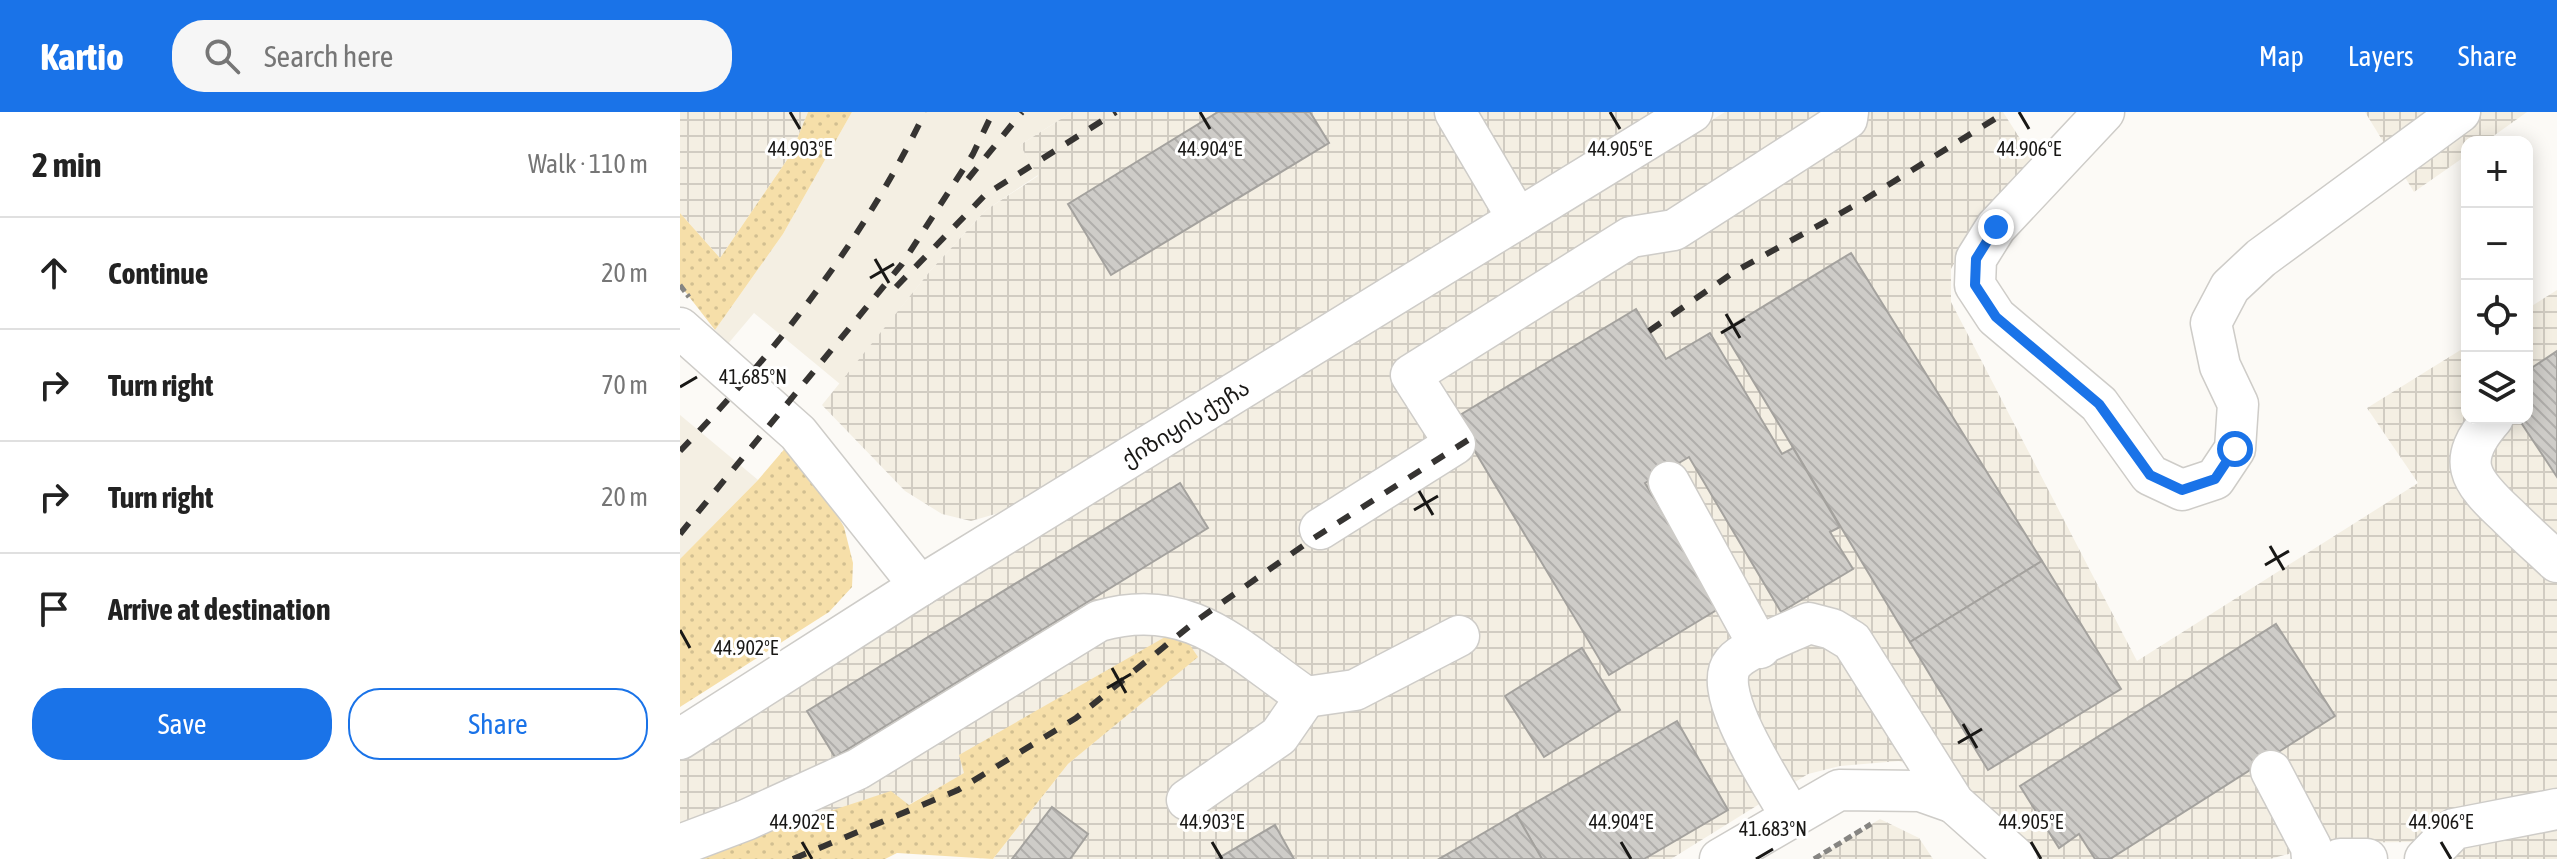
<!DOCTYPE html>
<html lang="en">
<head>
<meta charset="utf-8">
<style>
  :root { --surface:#fff; --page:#f6f6f6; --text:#222; --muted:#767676; --line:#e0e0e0; --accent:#1a73e8 }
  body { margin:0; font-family:"Asap Condensed","Noto Sans Georgian",sans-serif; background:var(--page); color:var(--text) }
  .controls { position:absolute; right:24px; top:24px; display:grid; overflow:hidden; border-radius:16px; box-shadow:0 4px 20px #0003 }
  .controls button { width:72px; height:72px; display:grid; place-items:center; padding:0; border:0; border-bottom:2px solid var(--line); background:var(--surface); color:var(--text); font:40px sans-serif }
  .stop { position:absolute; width:24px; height:24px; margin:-18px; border:6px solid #1a73e8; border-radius:50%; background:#fff }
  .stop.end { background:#1a73e8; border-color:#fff; box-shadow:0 2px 8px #0008 }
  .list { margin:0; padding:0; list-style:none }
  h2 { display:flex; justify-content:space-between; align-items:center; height:104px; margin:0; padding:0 32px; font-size:34px }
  h2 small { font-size:26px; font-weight:400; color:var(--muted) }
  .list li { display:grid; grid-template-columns:52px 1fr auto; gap:24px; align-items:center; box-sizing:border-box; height:112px; padding:0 32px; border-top:2px solid var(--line) }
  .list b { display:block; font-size:30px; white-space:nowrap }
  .list em { font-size:26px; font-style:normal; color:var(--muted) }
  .actions { display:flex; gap:16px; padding:24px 32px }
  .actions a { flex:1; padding:18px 0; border:2px solid var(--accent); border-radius:32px; text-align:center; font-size:28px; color:var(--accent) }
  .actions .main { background:var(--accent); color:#fff }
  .icon { flex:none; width:44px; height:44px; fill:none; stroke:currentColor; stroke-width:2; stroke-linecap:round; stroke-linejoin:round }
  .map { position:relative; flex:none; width:1877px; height:747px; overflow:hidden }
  header { display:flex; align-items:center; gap:48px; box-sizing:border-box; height:112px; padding:0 40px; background:var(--accent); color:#fff }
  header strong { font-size:38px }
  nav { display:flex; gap:44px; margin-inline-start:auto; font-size:28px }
  .search { width:560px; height:72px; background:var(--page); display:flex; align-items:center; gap:20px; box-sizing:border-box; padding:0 28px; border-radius:32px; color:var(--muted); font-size:30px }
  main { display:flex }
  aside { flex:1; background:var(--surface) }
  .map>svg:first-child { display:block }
  .built { fill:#f4efe3 }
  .industrial { fill:url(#industrial-grid) }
  .grass { fill:url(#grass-dots) }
  .building { fill:url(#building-back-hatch); stroke:#a4a29e; stroke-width:2 }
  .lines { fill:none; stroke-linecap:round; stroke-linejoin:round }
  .minor-casing { stroke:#ceccc8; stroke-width:43 }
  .path { stroke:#868582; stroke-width:5; stroke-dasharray:8 4; stroke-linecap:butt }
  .minor { stroke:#fff; stroke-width:40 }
  .rail { stroke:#363432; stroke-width:6; stroke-dasharray:14 14; stroke-linecap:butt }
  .route { stroke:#1a73e8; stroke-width:10 }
  .ticks { fill:none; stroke:#191816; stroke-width:3 }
  .labels { text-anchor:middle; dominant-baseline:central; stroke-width:6; stroke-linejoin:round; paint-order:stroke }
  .street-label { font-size:22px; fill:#191816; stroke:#fff }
  .ticks-label { font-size:20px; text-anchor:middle; fill:#191816; stroke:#fff; stroke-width:6; stroke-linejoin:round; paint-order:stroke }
</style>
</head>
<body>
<header>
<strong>Kartio</strong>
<div class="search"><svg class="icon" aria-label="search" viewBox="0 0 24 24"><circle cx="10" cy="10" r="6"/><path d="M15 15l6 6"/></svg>Search here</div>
<nav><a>Map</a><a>Layers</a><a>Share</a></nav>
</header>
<main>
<aside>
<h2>2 min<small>Walk · 110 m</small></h2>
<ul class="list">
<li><svg class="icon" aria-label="ahead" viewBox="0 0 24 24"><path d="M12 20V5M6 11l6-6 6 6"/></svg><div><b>Continue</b></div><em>20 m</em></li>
<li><svg class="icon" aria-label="right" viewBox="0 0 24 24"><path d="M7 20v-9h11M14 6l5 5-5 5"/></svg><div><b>Turn right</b></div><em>70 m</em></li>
<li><svg class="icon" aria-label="right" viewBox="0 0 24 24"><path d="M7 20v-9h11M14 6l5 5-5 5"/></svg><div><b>Turn right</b></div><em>20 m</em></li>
<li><svg class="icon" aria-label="arrive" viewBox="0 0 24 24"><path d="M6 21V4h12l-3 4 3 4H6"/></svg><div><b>Arrive at destination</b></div></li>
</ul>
<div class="actions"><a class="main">Save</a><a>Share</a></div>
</aside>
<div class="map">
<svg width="1877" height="747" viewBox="0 0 1877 747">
  <defs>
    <pattern id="industrial-grid" width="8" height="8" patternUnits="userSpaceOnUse" patternTransform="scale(2)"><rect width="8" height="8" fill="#f4efe3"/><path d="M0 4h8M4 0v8" fill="none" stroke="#d1ccc2"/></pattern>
    <pattern id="grass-dots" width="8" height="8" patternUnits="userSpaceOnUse" patternTransform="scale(2)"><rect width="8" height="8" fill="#f6dfa9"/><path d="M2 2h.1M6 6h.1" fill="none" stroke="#d2bf91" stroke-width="1.8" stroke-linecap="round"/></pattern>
    <pattern id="building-back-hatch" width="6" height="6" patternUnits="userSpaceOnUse" patternTransform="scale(2)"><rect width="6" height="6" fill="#ceccc8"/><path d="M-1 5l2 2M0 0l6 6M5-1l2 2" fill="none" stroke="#b0aeab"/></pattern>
  </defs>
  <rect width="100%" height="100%" fill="#fcfaf6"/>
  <!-- built -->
  <g class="built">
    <polygon points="172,0 392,0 340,33 358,63 306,98 251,158 160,272 74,201 47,233 35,218 103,122"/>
    <polygon points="0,303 78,368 0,447"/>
  </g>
  <!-- industrial -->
  <g class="industrial">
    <polygon points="0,0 128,0 111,42 40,146 0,101"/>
    <polygon points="392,0 972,0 326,399 291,409 262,402 225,379 142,293 251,158 306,98 358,64 340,33"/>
    <polygon points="1045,0 1323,0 1355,50 1288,127 1271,157 1271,190 1457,549 1738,371 1687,296 1787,234 1787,306 1847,306 1847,197 1877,178 1877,747 1773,747 1733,730 1649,731 1590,747 1363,747 1287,678 1219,649 1160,654 1128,662 991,747 313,747 388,652 517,545 279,643 285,661 228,693 0,747 0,640"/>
    <polygon points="1685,0 1847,0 1805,30 1787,30 1787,43 1734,80"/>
    <polygon points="1200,707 1239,726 1253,747 1134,747"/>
  </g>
  <!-- grass -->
  <g class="grass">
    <polygon points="128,0 172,0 103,122 35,218 0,173 0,101 40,146 111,42"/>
    <polygon points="113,327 164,415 173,451 172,475 149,500 0,595 0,447 78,368"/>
    <polygon points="499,517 518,545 388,652 313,747 217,741 205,747 5,747 211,679 229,693 284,661 279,643"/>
  </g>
  <!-- building -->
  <g class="building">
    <polygon points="538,0 630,0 649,31 431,163 388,92"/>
    <polygon points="1171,141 1362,449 1230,530 1043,219"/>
    <polygon points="956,197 986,247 1030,221 1102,342 1113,336 1160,415 1150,420 1173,457 1101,500 1009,345 965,371 1040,496 929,563 775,306"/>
    <polygon points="1877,239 1877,365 1838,306 1847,306 1847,259"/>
    <polygon points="500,371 528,416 155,645 127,599"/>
    <polygon points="1362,449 1441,577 1308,658 1230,530"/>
    <polygon points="1596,512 1655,604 1430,747 1415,747 1399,722 1379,736 1340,674"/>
    <polygon points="902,536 940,598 864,645 825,584"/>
    <polygon points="997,609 1048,698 964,747 862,747 836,702"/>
    <polygon points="372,695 408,722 390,747 332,747"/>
    <polygon points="836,702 862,747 759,747"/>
    <polygon points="595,713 614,747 537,747"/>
  </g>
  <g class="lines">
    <!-- minor casing -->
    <g class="minor-casing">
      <g id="minor">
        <polyline points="775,0 838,107"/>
        <polyline points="1424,0 1316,115 1296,147 1295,173 1316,205 1419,292 1470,363 1502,378 1535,367 1555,337 1558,292 1540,254 1531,211 1550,175 1581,146 1780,0"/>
        <polyline points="0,216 118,321 240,474"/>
        <path d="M1813,306c-38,43 -24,62 14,97 16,16 33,31 50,47"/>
        <polyline points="989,370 1080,536"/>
        <polyline points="640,417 775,332 731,263 951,125 994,118 1167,7 1168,0"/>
        <path id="s1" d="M0,627l240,-153 772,-474"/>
        <polyline points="1591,659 1631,735 1632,747"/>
        <polyline points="507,688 599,624 626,585"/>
        <path d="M1111,705c-16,-30 -82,-125 -58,-154 11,-14 58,-31 76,-40l23,6 20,12 102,162 63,56"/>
        <path d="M0,733l66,-25 112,-51 241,-148c91,-26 137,28 207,76l49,-7 104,-54"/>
        <polyline points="1040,747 1159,678 1240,679 1274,691"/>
        <polyline points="1660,747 1687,747"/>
        <polyline points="1745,747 1774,717 1877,697"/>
      </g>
    </g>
    <!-- path -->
    <g class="path">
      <polyline points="0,173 9,185"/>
      <polyline points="1134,747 1191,712"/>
    </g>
    <!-- minor -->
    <use href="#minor" class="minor"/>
    <!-- rail -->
    <g class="rail">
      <polyline points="288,67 342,0"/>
      <polyline points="216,175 305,83 436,0"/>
      <polyline points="969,219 1054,160 1179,91 1326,0"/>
      <path d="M0,339c97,-100 185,-213 245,-339"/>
      <polyline points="0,422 222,152 293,42 313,0"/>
      <polyline points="113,747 278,678 396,606 516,509 634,426 788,328"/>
    </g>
  </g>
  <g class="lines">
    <!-- route -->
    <polyline class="route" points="1316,115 1296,147 1295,173 1316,205 1419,292 1470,363 1502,378 1535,367 1555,337"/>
  </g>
  <!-- ticks -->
  <path class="ticks" d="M110,0l10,17M520,0l10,17M930,0l10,17M1339,0l10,17M195,147l14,24M190,166l24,-14M1046,202l14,24M1041,221l24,-14M0,275l17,-10M739,379l14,24M734,398l24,-14M1590,434l14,24M1585,453l24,-14M0,518l10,18M432,556l14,25M427,576l24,-14M1283,612l14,24M1278,631l24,-14M122,730l10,17M532,730l10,17M941,730l10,17M1351,730l10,17M1761,730l10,17M1076,747l17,-10"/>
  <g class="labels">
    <!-- street labels -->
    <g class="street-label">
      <text stroke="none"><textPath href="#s1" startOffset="596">ქიზიყის ქუჩა</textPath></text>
    </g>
  </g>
  <g class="ticks-label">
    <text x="120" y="44">44.903°E</text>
    <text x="530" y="44">44.904°E</text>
    <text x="940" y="44">44.905°E</text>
    <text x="1349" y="44">44.906°E</text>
    <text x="73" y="272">41.685°N</text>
    <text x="66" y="543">44.902°E</text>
    <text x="122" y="717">44.902°E</text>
    <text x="532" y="717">44.903°E</text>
    <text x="941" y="717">44.904°E</text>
    <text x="1351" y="717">44.905°E</text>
    <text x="1761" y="717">44.906°E</text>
    <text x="1093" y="724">41.683°N</text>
  </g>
</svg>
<div class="controls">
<button>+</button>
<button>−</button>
<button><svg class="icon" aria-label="locate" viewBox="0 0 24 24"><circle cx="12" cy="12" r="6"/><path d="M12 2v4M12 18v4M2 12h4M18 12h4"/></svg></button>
<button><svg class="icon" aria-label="layers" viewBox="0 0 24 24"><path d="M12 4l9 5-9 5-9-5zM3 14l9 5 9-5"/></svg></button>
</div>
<div class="stop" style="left:1555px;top:337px"></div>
<div class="stop end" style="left:1316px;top:115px"></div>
</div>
</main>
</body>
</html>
